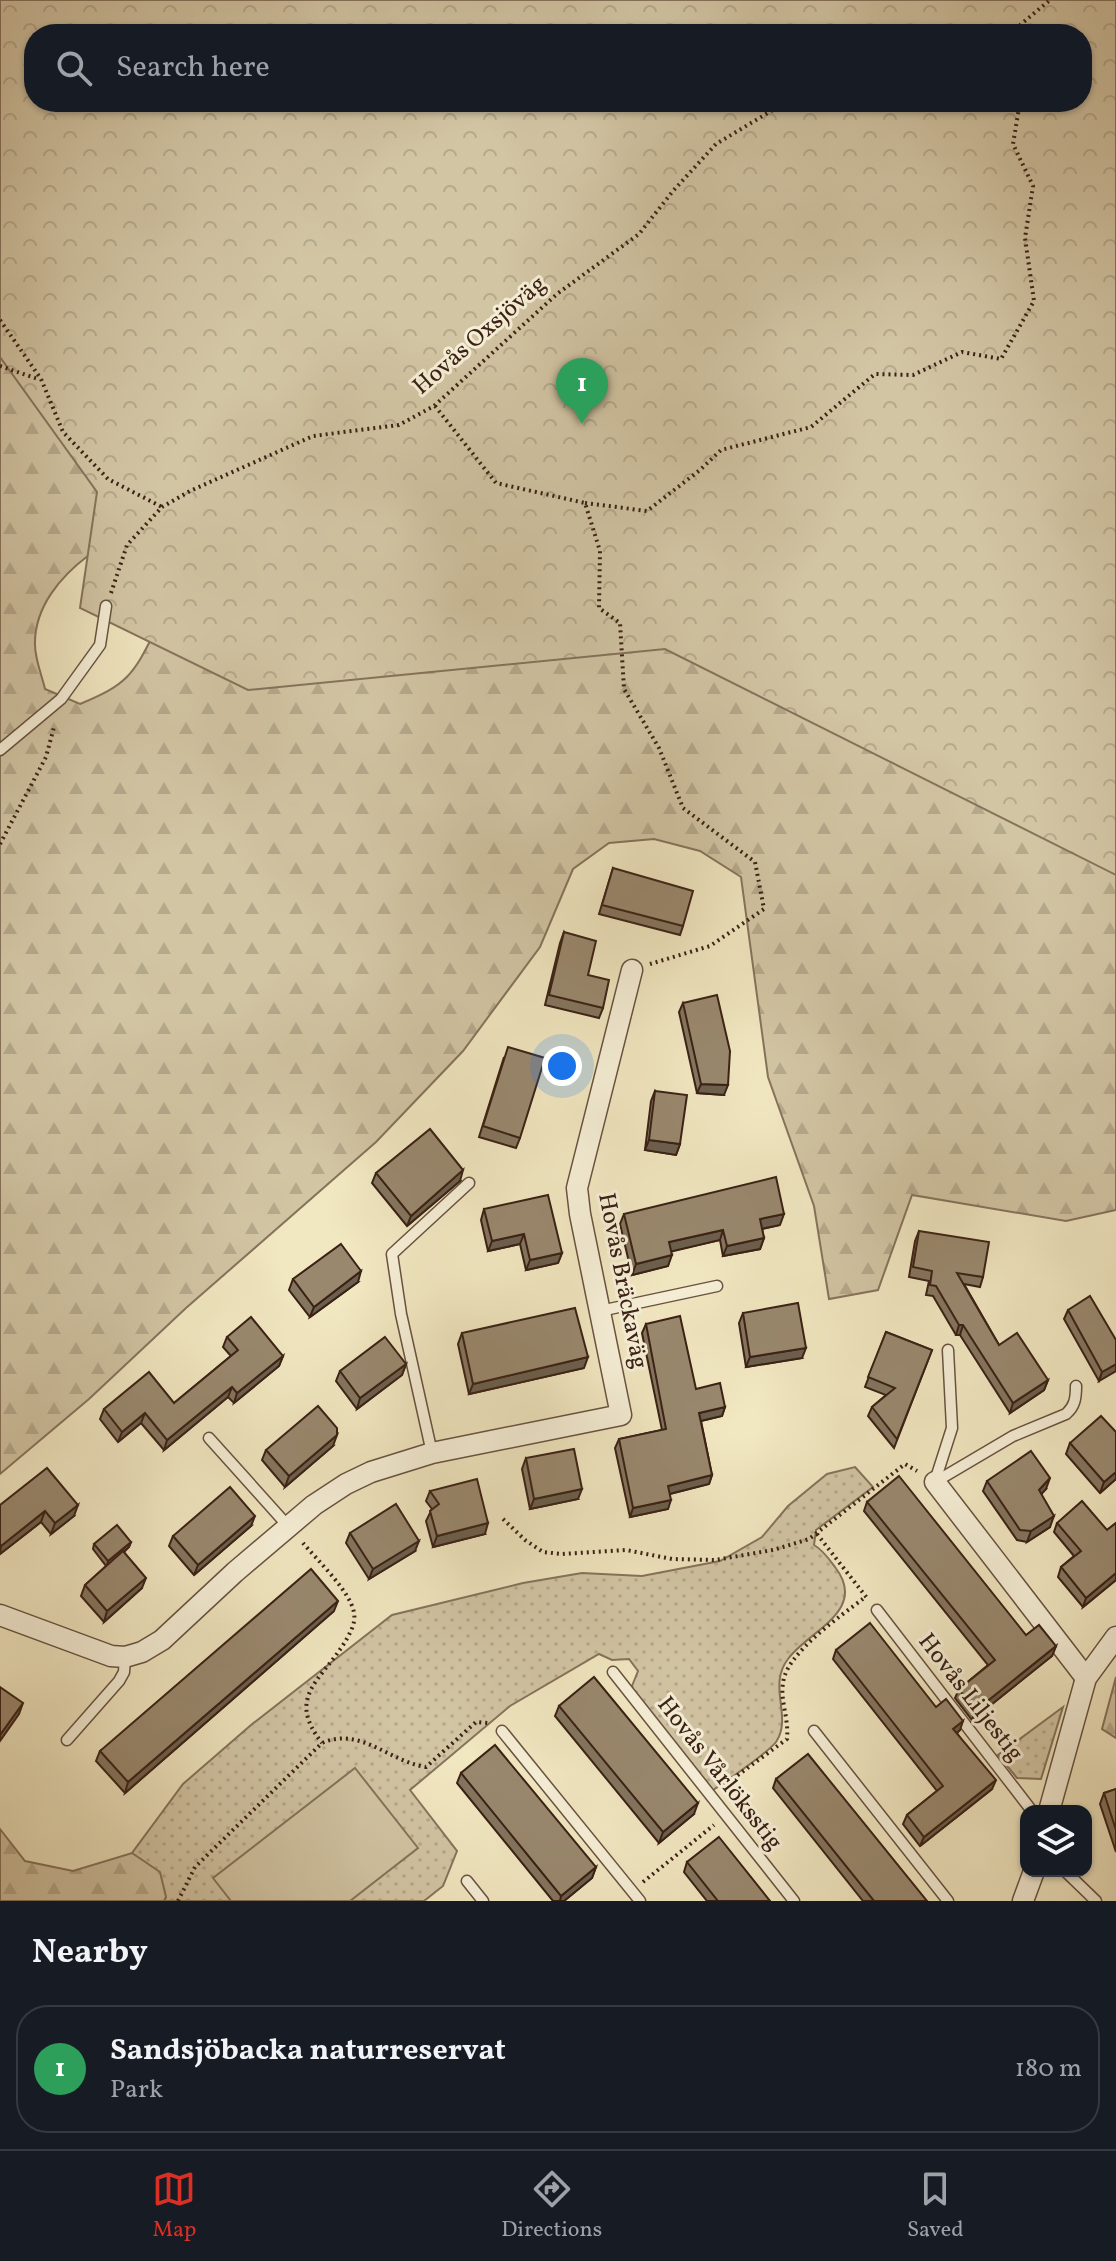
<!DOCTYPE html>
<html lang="en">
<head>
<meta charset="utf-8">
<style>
  :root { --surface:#171b24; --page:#20242c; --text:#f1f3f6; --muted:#9ea1a6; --line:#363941; --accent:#d93025 }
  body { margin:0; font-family:Vollkorn,serif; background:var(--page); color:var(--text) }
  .controls { position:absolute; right:24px; bottom:24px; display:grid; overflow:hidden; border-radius:16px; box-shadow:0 2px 6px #0004 }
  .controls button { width:72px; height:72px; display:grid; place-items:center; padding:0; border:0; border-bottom:2px solid var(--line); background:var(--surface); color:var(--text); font:40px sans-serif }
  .you { position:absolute; left:562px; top:1066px; width:28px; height:28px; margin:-20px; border:6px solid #fff; border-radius:50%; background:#1a73e8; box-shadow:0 0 0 12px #1a73e833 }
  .badge { display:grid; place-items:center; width:52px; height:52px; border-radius:50%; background:var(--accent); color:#fff; font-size:26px; font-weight:700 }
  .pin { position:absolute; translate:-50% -66px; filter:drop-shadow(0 2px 4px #0008) }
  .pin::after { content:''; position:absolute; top:42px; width:28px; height:24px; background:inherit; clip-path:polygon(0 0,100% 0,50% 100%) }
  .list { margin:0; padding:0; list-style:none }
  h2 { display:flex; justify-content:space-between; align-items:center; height:104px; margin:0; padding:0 32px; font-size:34px }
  h2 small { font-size:26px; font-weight:400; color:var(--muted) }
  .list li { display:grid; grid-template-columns:52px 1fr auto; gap:24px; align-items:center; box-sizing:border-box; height:128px; margin:0 16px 16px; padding:0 16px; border:2px solid var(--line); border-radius:32px }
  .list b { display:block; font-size:30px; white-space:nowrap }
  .list p { margin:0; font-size:26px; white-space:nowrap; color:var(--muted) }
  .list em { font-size:26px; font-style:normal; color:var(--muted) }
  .icon { flex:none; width:44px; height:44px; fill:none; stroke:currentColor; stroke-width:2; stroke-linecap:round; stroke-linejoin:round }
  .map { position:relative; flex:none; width:1116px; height:1901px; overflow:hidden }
  .search { position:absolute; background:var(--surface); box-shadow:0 2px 6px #0004; left:24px; right:24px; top:24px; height:88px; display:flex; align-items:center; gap:20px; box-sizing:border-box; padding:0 28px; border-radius:32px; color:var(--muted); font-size:30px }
  .sheet { height:248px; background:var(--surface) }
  nav { display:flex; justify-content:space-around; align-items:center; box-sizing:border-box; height:112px; border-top:2px solid var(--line); background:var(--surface); font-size:22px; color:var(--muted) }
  nav a { display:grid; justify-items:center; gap:4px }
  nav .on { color:var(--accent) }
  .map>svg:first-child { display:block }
  .grass { fill:url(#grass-dots); stroke:#86735c; stroke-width:2 }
  .forest { fill:url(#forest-firs); stroke:#86735c; stroke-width:2; fill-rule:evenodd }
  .park { fill:url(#park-crowns); stroke:#86735c; stroke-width:2; fill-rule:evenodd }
  .pitch { fill:#d2c5a4; stroke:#86735c; stroke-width:2 }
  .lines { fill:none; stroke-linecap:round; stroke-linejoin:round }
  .service-casing { stroke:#685240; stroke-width:13 }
  .minor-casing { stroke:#685240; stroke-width:23 }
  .path { stroke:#3a2115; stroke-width:4; stroke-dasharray:2 4; stroke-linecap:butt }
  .service { stroke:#f6efd7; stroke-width:10 }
  .minor { stroke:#f6efd7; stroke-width:20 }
  .wall { fill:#84755f; stroke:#3a2115; stroke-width:2 }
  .shaded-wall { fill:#6b5f4d; stroke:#3a2115; stroke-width:2 }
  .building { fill:#99886e; stroke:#3a2115; stroke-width:2 }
  .labels { text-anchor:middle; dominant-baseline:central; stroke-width:6; stroke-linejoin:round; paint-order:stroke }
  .street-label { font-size:24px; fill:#3a2115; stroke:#f6efd7 }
</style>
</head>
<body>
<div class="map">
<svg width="1116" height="1901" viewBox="0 0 1116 1901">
  <defs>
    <pattern id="grass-dots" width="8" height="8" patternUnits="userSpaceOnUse" patternTransform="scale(2)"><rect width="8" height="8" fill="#d2c5a4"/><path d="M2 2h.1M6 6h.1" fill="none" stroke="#b5a98c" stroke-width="1.8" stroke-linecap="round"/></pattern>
    <pattern id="forest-firs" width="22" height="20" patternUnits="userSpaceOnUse" patternTransform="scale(2)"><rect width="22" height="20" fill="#d2c5a4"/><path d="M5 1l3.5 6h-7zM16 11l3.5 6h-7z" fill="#b5a98c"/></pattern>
    <pattern id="park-crowns" width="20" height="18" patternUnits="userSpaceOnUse" patternTransform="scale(2)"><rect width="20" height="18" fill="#d2c5a4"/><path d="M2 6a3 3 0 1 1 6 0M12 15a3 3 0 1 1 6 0" fill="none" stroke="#b5a98c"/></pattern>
  </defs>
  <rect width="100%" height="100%" fill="#f1e7c1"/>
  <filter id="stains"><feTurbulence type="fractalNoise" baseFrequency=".0025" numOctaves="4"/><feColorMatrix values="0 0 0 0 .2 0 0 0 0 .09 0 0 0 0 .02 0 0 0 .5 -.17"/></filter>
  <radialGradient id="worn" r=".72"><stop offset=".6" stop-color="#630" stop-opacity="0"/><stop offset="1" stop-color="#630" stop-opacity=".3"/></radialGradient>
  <!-- grass -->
  <g class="grass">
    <path d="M855,1467l18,20 -57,43 -2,15c9,5 15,14 21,22 34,44 -27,64 -47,92 -21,27 5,58 -12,83 -8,11 -50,39 -64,49l-78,-99 -2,-6 6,-15 -9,-12 -17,1 -13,-6 -89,52 -100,84 47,61 -14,35 -19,15h-260l2,-4 -34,-44 51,-69 68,-59 141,-110 131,-32 59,-10 60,3 78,-15 42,-24 26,-31 39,-32z"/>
    <polygon points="1063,1707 1041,1779 1017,1778 998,1755"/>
  </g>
  <!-- forest -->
  <g class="forest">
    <path d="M0,0l34,34v68h1048v-68l-125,-34h159v1210l-50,11 -154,-26 -34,95 -49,9 -15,-93 -46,-129 -27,-200 -41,-26 -46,-12 -45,4 -36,26 -33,78 -77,104 -87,91 -190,166 -97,91 -89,75zM89,555l66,76c-22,45 -29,54 -75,73l-35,-15c-3,-13 -10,-30 -10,-44 -1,-38 26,-69 54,-90z"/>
    <polygon points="1116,1677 1116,1738 1102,1729"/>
    <polygon points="0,1829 25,1861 73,1871 132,1853 160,1872 166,1897 164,1901 0,1901"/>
  </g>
  <!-- park -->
  <path class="park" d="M0,0h1116v875l-451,-226 -417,41 -168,-82 17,-116 -97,-135zM34,34h1048v68h-1048z"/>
  <!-- pitch -->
  <polygon class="pitch" points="355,1768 418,1848 350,1901 231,1901 213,1878"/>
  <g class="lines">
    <!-- service casing -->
    <g class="service-casing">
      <g id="service">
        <polyline points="0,750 61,699 100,645 106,606"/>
        <polyline points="600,1311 717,1286"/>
        <polyline points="209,1438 288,1526"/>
        <polyline points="432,1453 401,1314 392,1254 469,1183"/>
        <polyline points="935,1481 952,1428 948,1350"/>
        <path d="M935,1482l78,-46 53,-22c9,-8 10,-16 10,-28"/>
        <polyline points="877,1610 1032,1811"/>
        <polyline points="613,1672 794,1901"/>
        <polyline points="502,1731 640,1901"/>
        <polyline points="814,1731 948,1901"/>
        <polyline points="67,1740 119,1681 124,1672 125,1657"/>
        <polyline points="1065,1871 1096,1901"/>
        <polyline points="467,1881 483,1901"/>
      </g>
    </g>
    <!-- minor casing -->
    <g class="minor-casing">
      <g id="minor">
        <polyline points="935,1482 1086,1678"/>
        <polyline points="0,1615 111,1656 125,1657 142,1652 162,1640 235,1572 314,1505 346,1484 371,1472 432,1453 621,1415 580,1214 577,1188 632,970"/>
        <polyline points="1049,1811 1086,1678 1116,1637"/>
        <polyline points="1023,1901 1034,1871"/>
      </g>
    </g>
    <!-- path -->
    <g class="path">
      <polyline points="997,34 1020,25 1050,0"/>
      <polyline points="0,320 41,379 63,432 108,479 162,507"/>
      <polyline points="0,366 38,379"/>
      <polyline points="435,406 496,483 585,503 600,551 599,608 620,623 624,689 659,748 683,808 755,862 764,909 710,946 650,964"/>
      <polyline points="585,503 647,511 700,470 721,450 811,427 875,374 913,375 962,352 1001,359 1034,301 1025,238 1033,186 1013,144 1020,102"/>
      <polyline points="111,593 127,545 162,507 190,491 313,436 399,425 434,406 557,294 639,234 673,191 716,144 786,102"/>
      <polyline points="0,844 46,757 54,727"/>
      <polyline points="503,1519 525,1540 543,1552 561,1554 626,1550 672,1559 715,1560 773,1550 809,1539 905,1464 917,1471"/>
      <polyline points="817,1534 867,1598"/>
      <path d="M303,1543c14,17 48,49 51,70 2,10 -4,20 -9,29 -25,40 -59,55 -23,101"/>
      <path d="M723,1786l64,-47c2,-21 -7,-38 -4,-56 3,-30 58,-67 81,-85"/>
      <polyline points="643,1882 714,1825"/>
      <path d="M178,1901l17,-34 127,-124c38,-17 68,19 104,24l50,-45 12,1"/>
    </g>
    <!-- service -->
    <use href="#service" class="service"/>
    <!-- minor -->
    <use href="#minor" class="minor"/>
  </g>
  <!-- wall -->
  <g class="wall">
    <polygon points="613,868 683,926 680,935 599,914"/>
    <polygon points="564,932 588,975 603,1008 599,1018 545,1005 560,943"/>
    <polygon points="683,1003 724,1095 697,1093 679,1012"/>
    <polygon points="504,1057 520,1138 516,1148 479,1137"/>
    <polygon points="655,1091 680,1144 676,1155 645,1150 651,1101"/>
    <polygon points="376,1173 460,1181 407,1226 372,1183"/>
    <polygon points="484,1209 562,1253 558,1263 526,1270 520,1244 488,1251 481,1220"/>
    <polygon points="624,1214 780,1225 762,1229 764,1238 760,1249 723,1256 720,1240 671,1251 668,1266 632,1275 620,1224"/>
    <polygon points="919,1231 983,1277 980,1287 964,1284 999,1345 1048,1380 1044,1390 1010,1413 960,1335 956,1335 933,1296 926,1295 929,1281 909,1277 915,1241"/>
    <polygon points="293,1279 358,1282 310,1317 289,1290"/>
    <polygon points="1068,1310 1116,1340 1099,1381 1064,1319"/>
    <polygon points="743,1313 802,1358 746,1367 739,1323"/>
    <polygon points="646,1324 696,1389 725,1407 722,1416 701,1421 712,1475 709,1484 670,1494 668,1509 630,1517 615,1448 619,1439 662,1430 642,1333"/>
    <polygon points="886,1332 932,1350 894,1448 868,1416 872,1407 886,1395 865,1387"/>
    <polygon points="462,1333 584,1368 469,1394 458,1344"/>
    <polygon points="227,1337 283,1356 279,1366 234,1403 228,1397 164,1450 141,1423 118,1442 100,1419 104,1409 174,1403 231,1356 223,1347"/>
    <polygon points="406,1364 402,1375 357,1409 336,1381 340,1371"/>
    <polygon points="1070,1443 1116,1479 1100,1493 1066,1454"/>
    <polygon points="333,1446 285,1487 262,1460 266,1450"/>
    <polygon points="526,1458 578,1499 530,1509 522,1469"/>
    <polygon points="987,1481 1046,1489 1041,1494 1050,1527 1027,1542 1017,1540 983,1491"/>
    <polygon points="430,1491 485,1534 433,1547 426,1521 432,1509 426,1501"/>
    <polygon points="867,1502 1026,1635 1056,1646 1052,1656 972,1720 955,1698 959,1689 988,1665 864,1511"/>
    <polygon points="0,1505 74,1516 51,1534 41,1522 0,1554"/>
    <polygon points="1057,1523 1107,1530 1116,1523 1116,1580 1083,1607 1058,1577 1061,1567 1074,1556 1054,1532"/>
    <polygon points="251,1526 194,1575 169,1546 173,1536"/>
    <polygon points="350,1533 415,1551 369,1579 346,1543"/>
    <polygon points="131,1542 129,1547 124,1552 142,1588 104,1622 81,1596 85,1585 106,1566 93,1549 94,1544"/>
    <polygon points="334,1611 125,1793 96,1761 100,1751"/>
    <polygon points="836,1650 936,1707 960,1730 957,1733 992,1789 920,1846 903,1824 907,1815 937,1791 833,1659"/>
    <polygon points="559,1706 694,1814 659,1843 555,1716"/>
    <polygon points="461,1773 596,1867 592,1878 564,1901 553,1901 457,1783"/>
    <polygon points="776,1779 927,1901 863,1901 773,1788"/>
    <polygon points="1116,1789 1116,1852 1100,1804 1104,1793"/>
    <polygon points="687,1862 770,1901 707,1901 684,1872"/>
  </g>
  <!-- shaded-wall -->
  <g class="shaded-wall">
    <polygon points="701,1084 728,1085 724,1095 697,1093"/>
    <polygon points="649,1140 680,1144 676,1155 645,1150"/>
    <polygon points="463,1170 460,1181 407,1226 411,1216"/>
    <polygon points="784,1214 780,1225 756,1230 760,1219"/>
    <polygon points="723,1230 720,1240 665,1253 669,1242"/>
    <polygon points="524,1234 520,1244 488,1251 492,1241"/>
    <polygon points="764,1238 760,1249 723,1256 727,1246"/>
    <polygon points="562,1253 558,1263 526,1270 530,1260"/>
    <polygon points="672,1255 668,1266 632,1275 636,1264"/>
    <polygon points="361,1271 358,1282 310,1317 314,1307"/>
    <polygon points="959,1325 963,1325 960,1335 956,1335"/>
    <polygon points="806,1348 802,1358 746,1367 750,1357"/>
    <polygon points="283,1356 279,1366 234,1403 237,1393"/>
    <polygon points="588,1357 584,1368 469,1394 473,1384"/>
    <polygon points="406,1364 402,1375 357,1409 360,1398"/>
    <polygon points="1116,1364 1116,1371 1099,1381 1102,1372"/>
    <polygon points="1048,1380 1044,1390 1010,1413 1013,1403"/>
    <polygon points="232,1387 228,1397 164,1450 167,1440"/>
    <polygon points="725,1407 722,1416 696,1422 699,1413"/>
    <polygon points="145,1413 141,1423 118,1442 122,1432"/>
    <polygon points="337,1435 333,1446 285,1487 289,1476"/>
    <polygon points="1116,1472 1116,1479 1100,1493 1104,1482"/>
    <polygon points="712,1475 709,1484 665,1495 668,1486"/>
    <polygon points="1050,1478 1046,1489 1035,1501 1039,1490"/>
    <polygon points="582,1489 578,1499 530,1509 534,1499"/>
    <polygon points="671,1500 668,1509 630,1517 633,1508"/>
    <polygon points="78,1505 74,1516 51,1534 55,1523"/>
    <polygon points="45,1511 41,1522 0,1554 1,1546"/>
    <polygon points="255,1516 251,1526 194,1575 198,1565"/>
    <polygon points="1054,1516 1050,1527 1027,1542 1031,1531"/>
    <polygon points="488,1523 485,1534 433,1547 437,1536"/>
    <polygon points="419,1541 415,1551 369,1579 373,1569"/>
    <polygon points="131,1542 129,1547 107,1566 108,1561"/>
    <polygon points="1116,1573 1116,1580 1083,1607 1086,1598"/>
    <polygon points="146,1578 142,1588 104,1622 107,1611"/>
    <polygon points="338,1601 334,1611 125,1793 128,1782"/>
    <polygon points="1056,1646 1052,1656 972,1720 975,1711"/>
    <polygon points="23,1703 19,1714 0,1741 0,1735"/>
    <polygon points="963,1721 960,1730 950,1738 953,1729"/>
    <polygon points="996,1780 992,1789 920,1846 924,1837"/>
    <polygon points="698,1803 694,1814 659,1843 663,1832"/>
    <polygon points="596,1867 592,1878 564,1901 560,1901 561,1896"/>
  </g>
  <!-- building -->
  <g class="building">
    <polygon points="613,868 693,891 683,926 602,905"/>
    <polygon points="564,932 596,941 588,975 609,980 603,1008 549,995"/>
    <polygon points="717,995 730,1051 728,1085 701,1084 683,1003"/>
    <polygon points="508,1047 545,1058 520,1138 483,1126"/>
    <polygon points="655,1091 687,1095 680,1144 649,1140"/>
    <polygon points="430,1129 463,1170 411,1216 376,1173"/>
    <polygon points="776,1177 784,1214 760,1219 764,1238 727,1246 723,1230 669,1242 672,1255 636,1264 624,1214"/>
    <polygon points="548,1195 562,1253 530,1260 524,1234 492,1241 484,1209"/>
    <polygon points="919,1231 989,1242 983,1277 957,1273 999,1345 1017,1333 1048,1380 1013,1403 963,1325 959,1325 936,1286 930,1285 932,1271 913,1267"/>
    <polygon points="341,1244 361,1271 314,1307 293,1279"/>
    <polygon points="1090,1296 1116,1340 1116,1364 1102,1372 1068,1310"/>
    <polygon points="798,1303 806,1348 750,1357 743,1313"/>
    <polygon points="575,1308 588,1357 473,1384 462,1333"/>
    <polygon points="680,1316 696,1389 720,1383 725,1407 699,1413 712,1475 668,1486 671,1500 633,1508 619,1439 666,1429 646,1324"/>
    <polygon points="251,1317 283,1356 237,1393 232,1387 167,1440 145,1413 122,1432 104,1409 149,1372 174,1403 238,1350 227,1337"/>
    <polygon points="886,1332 932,1350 897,1439 872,1407 895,1388 868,1377"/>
    <polygon points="385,1337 406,1364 360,1398 340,1371"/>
    <polygon points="318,1406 337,1428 337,1435 289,1476 266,1450"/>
    <polygon points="1101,1416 1116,1432 1116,1472 1104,1482 1070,1443"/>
    <polygon points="574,1449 582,1489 534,1499 526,1458"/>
    <polygon points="1031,1451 1050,1478 1039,1490 1054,1516 1031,1531 1020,1530 987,1481"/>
    <polygon points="47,1468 78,1505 55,1523 45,1511 1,1546 0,1544 0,1505"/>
    <polygon points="899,1476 1026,1635 1039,1625 1056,1646 975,1711 959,1689 995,1660 867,1502"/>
    <polygon points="477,1479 488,1523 437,1536 430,1511 439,1504 430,1491"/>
    <polygon points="230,1487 255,1516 198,1565 173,1536"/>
    <polygon points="1082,1501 1107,1530 1116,1523 1116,1573 1086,1598 1061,1567 1081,1551 1057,1523"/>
    <polygon points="396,1504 419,1541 373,1569 350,1533"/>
    <polygon points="117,1525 131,1542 108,1561 94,1544"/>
    <polygon points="123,1551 146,1578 107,1611 85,1585"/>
    <polygon points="311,1569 338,1601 128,1782 100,1751"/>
    <polygon points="870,1623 936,1707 946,1699 963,1721 953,1729 996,1780 924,1837 907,1815 943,1786 836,1650"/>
    <polygon points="594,1677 698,1803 663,1832 559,1706"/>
    <polygon points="0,1687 23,1703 0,1735"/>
    <polygon points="495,1745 596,1867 561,1896 461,1773"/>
    <polygon points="808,1754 927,1901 874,1901 776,1779"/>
    <polygon points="1116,1789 1116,1830 1104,1793"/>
    <polygon points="719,1837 770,1901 718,1901 687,1862"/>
  </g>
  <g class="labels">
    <!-- street labels -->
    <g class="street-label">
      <text transform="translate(480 336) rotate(-41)">Hovås Oxsjöväg</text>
      <text transform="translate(622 1281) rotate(79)">Hovås Bräckaväg</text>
      <text transform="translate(970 1698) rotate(52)">Hovås Liljestig</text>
      <text transform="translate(719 1774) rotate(52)">Hovås Vårlöksstig</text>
    </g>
  </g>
  <rect width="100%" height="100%" filter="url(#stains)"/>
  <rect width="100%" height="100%" fill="url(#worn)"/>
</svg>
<div class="controls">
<button><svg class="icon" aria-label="layers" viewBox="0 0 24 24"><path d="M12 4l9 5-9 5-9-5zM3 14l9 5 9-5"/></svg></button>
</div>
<div class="you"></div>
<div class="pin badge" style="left:582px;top:424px;background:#2e9e5b">1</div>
<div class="search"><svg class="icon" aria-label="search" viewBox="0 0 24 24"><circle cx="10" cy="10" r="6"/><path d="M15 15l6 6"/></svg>Search here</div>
</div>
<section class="sheet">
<h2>Nearby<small></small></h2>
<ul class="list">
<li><span class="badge" style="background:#2e9e5b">1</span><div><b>Sandsjöbacka naturreservat</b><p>Park</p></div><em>180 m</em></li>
</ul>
</section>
<nav>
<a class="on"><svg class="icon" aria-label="map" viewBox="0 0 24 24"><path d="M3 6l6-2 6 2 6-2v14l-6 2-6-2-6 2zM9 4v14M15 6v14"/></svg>Map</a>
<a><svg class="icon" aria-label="directions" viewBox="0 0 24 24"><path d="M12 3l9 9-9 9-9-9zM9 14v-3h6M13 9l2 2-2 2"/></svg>Directions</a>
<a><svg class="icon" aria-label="saved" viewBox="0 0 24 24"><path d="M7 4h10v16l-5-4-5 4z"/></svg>Saved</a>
</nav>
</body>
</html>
